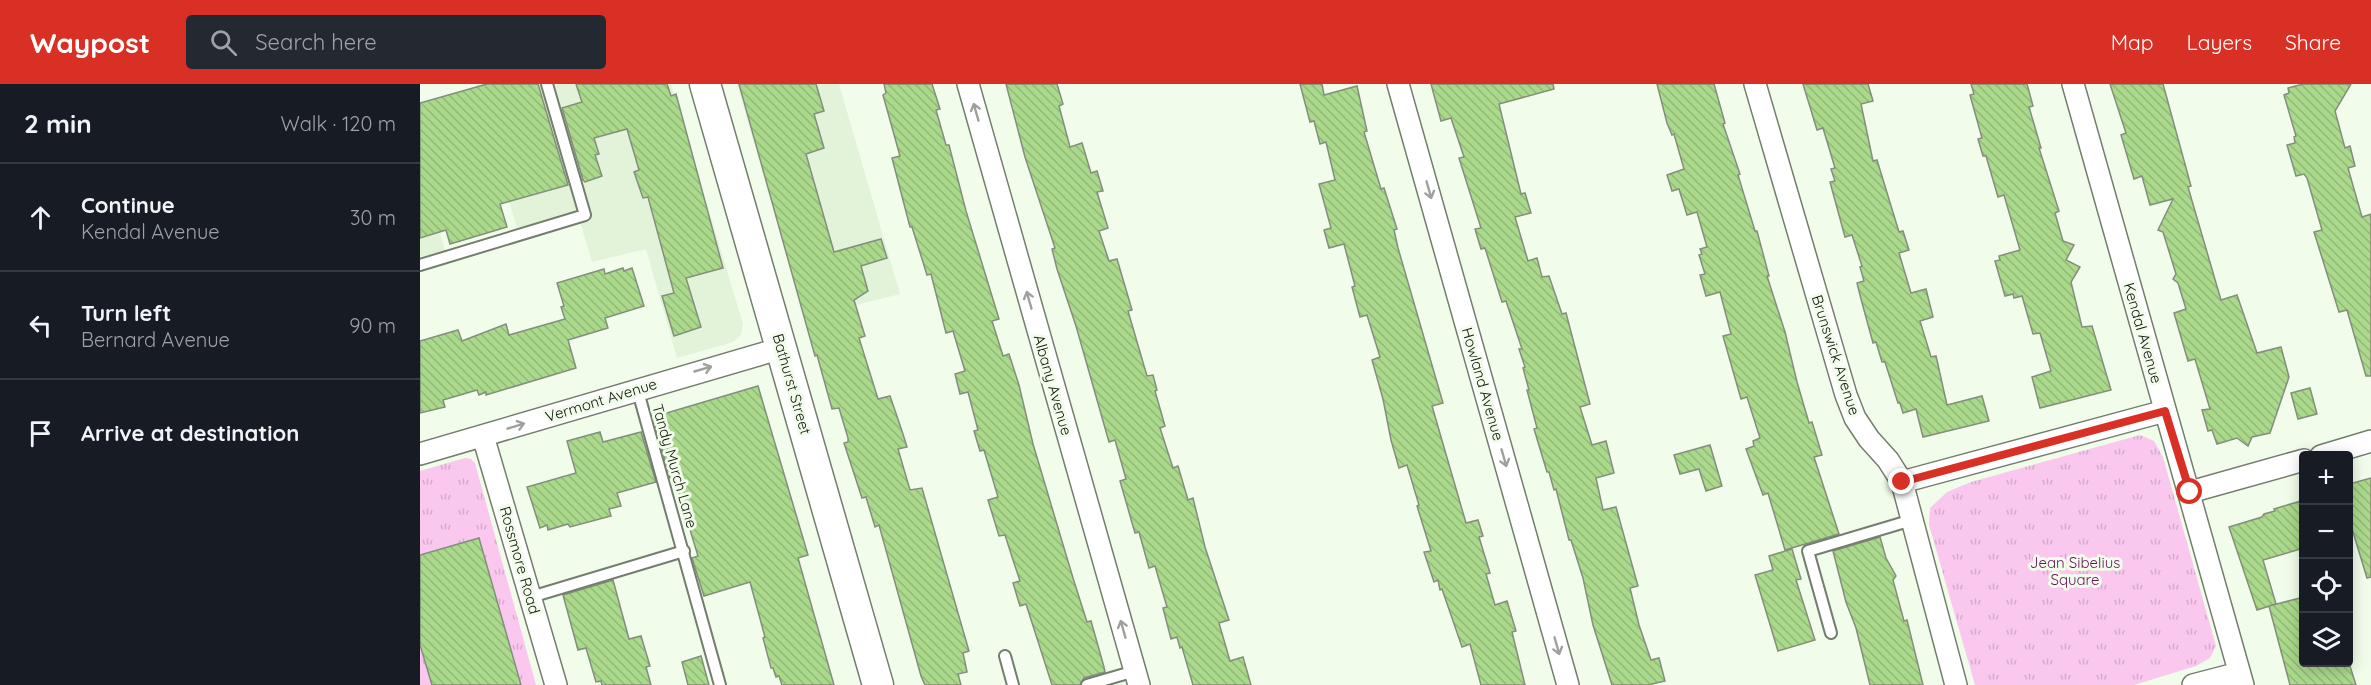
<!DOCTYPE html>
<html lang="en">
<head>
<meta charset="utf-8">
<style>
  :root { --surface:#171b24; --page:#242831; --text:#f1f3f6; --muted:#9ea1a6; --line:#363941; --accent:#d93025 }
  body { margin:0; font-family:Quicksand,sans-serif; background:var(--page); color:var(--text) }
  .controls { position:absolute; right:18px; bottom:18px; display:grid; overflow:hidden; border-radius:6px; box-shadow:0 3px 15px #0003 }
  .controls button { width:54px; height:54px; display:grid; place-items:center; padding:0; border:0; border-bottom:2px solid var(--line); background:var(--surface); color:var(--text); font:30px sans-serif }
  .stop { position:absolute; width:18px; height:18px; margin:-14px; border:4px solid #d93025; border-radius:50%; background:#fff }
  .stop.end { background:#d93025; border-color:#fff; box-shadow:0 2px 6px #0008 }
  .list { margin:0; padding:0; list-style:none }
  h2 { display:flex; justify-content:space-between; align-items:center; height:78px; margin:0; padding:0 24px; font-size:26px }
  h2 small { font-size:20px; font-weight:400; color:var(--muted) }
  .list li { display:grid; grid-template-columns:39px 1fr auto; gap:18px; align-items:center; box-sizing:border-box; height:108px; padding:0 24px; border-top:2px solid var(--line) }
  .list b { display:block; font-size:22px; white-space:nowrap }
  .list p { margin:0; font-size:20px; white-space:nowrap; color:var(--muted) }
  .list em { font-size:20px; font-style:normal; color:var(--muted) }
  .icon { flex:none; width:33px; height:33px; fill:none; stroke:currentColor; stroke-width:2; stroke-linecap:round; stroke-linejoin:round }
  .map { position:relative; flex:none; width:1951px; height:601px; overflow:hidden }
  header { display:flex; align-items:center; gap:36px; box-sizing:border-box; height:84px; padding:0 30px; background:var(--accent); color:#fff }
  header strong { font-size:28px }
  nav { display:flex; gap:33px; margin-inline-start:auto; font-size:21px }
  .search { width:420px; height:54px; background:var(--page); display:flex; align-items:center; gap:15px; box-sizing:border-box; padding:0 21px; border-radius:6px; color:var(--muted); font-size:22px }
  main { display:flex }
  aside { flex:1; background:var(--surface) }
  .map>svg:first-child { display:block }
  .built { fill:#e3f3da }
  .park { fill:url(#park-tufts) }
  .building { fill:url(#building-back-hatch); stroke:#848e7d; stroke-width:1.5 }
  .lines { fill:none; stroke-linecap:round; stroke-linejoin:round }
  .service-casing { stroke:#747e6e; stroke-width:14 }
  .minor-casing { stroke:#747e6e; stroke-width:24 }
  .secondary-casing { stroke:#747e6e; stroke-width:33 }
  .service { stroke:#fff; stroke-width:10 }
  .minor { stroke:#fff; stroke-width:21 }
  .secondary { stroke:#fff; stroke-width:30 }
  .oneway { stroke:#9fa09e }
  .route { stroke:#d93025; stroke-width:8 }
  .labels { text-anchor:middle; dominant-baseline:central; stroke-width:6; stroke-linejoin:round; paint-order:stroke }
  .street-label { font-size:15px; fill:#0f120c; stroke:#f1fcea }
  .park-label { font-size:15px; fill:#68135d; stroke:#f1fcea }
</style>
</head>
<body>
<header>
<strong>Waypost</strong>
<div class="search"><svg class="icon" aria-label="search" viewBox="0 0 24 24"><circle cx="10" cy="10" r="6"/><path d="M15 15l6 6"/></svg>Search here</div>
<nav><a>Map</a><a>Layers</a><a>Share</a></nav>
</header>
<main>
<aside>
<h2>2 min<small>Walk · 120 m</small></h2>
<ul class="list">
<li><svg class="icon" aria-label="ahead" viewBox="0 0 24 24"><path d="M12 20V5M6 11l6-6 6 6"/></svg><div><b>Continue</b><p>Kendal Avenue</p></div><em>30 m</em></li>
<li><svg class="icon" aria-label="left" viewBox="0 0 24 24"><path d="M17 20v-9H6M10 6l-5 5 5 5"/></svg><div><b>Turn left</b><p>Bernard Avenue</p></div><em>90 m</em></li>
<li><svg class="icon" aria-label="arrive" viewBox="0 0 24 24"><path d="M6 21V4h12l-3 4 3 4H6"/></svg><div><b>Arrive at destination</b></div></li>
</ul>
</aside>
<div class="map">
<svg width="1951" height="601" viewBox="0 0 1951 601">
  <defs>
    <pattern id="park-tufts" width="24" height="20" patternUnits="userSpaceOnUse" patternTransform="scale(1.5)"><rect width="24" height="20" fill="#fac8ef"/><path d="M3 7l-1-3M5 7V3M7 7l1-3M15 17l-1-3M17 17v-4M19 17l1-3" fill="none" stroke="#d5abcc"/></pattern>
    <pattern id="building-back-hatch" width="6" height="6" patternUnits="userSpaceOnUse" patternTransform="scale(1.5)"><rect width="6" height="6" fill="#aad98b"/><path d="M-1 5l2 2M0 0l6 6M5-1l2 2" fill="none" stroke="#91b977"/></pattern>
  </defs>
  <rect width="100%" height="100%" fill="#f1fcea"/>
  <!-- built -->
  <g class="built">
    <polygon points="62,0 251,0 323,240 321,251 313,258 257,274 226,165 172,178 160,138 100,155 56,2"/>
    <polygon points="317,0 419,0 480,210 385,234"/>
    <polygon points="0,85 26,169 0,176"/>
  </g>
  <!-- park -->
  <g class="park">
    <polygon points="1720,351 1734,357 1743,373 1796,562 1790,574 1776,582 1714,601 1555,601 1509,441 1510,424 1527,408 1551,398"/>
    <polygon points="45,374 51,375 55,379 116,601 0,601 0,387"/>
  </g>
  <!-- building -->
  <g class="building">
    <polygon points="67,0 118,0 148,101 80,120 87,143 30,160 26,146 0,154 0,19"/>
    <polygon points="156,0 247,0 251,12 256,10 303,184 266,194 281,243 254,252 242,212 254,209 228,113 223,114 214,88 219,86 207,45 174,54 179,70 175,71 182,92 165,98 163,96 142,24 162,18"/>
    <polygon points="319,0 396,0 404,27 394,30 404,64 386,70 414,168 461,155 467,174 441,182 448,207 434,216 445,252 439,254 458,315 470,312 482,347 487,363 478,365 490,406 502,404 549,567 543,569 547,588 538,590 541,601 505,601 501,592 459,441 455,443 446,413 442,414 424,359 428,358 428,354 419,324 412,325 397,271 395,272"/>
    <polygon points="464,0 512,0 520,25 516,26 526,61 529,61 546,127 579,235 572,237 578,256 583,272 589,270 599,301 613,360 653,494 667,538 671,537 684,583 685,588 664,594 660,601 632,601 606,520 600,522 593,499 600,497 594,479 585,451 579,452 568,416 578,413 564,366 560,367 554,347 558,346 548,308 540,310 535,290 545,287 533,247 526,249 511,190 507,191 492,143 490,143 472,74 480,72 463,11 466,9"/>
    <polygon points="586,0 637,0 643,20 639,22 650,63 662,59 671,89 677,87 683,107 677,108 688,144 679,147 689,177 697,175 712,226 708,227 727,292 733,291 737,306 735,307 745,342 740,344 753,384 758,382 768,416 773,414 785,463 809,536 799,539 810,577 823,573 831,601 773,601 762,563 760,564 757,553 751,555 743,524 747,523 735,482 729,484 719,448 715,449 700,397 706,395 695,356 689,358 656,242 637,185 632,165 635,164 605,73"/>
    <polygon points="880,0 902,0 904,11 937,2 947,47 944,48 961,105 964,104 977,145 974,146 978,164 1023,319 1012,322 1046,439 1058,436 1063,452 1059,453 1070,489 1066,490 1075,521 1087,517 1096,547 1092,548 1105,601 1061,601 1050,560 1042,563 1022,505 1020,506 1018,496 1014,498 1004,468 1011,467 997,422 999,421 987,381 979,384 971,356 963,315 952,276 960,273 947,231 940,233 932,203 935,202 924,160 909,164 904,146 911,144 899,100 915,96 906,58 900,60 894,37 890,38"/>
    <polygon points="1011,0 1133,0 1134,5 1079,20 1101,110 1105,109 1111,129 1095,133 1108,177 1117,174 1122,193 1129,192 1142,230 1146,229 1170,320 1160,323 1172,361 1186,357 1194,389 1176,394 1183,426 1196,423 1218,502 1210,504 1219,541 1231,576 1239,574 1245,597 1228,601 1192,601 1173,541 1163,494 1151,456 1149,456 1136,405 1134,406 1129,388 1127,388 1114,345 1117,344 1107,306 1109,306 1103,284 1105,283 1099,265 1102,265 1086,217 1082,218 1065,164 1061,165 1055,145 1061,144 1039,74 1044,73 1031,34 1021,37"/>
    <polygon points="1237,0 1294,0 1305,39 1303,40 1320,90 1318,91 1335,147 1337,147 1349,192 1347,192 1365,248 1377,298 1389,339 1392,338 1402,371 1394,373 1419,450 1365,466 1348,409 1343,411 1326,365 1334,362 1333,357 1340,354 1327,313 1321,315 1303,252 1311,250 1300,208 1286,212 1280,191 1285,190 1279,171 1282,170 1280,165 1287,163 1277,128 1267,131 1259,105 1252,107 1247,91 1264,85 1254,50 1252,51 1247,39"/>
    <polygon points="1383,0 1448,0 1453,17 1441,20 1453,77 1457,76 1479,148 1483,147 1489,166 1479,169 1491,209 1506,205 1513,233 1500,237 1511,273 1516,272 1527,321 1562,312 1569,337 1503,353 1496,325 1483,329 1480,319 1478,319 1465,278 1462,278 1456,258 1453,259 1441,215 1437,199 1444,197 1440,183 1442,182 1432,151 1425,153 1410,98 1415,97 1411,85 1415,84 1403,44 1397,46"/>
    <polygon points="1551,0 1607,0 1613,22 1609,23 1621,64 1619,64 1639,127 1635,129 1643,157 1654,161 1646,176 1660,183 1651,198 1662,243 1672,242 1691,306 1620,324 1612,293 1631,287 1620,249 1613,250 1602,212 1594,214 1593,210 1585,212 1575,177 1580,176 1579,172 1600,166 1584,111 1578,113 1566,72 1563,72 1558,55 1562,54 1550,11 1554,10"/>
    <polygon points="1690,0 1743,0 1771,102 1768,103 1801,216 1817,211 1837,269 1861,263 1869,293 1850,349 1832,353 1828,362 1817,354 1797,360 1792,346 1788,347 1782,326 1790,325 1775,275 1768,277 1754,229 1766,225 1758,199 1753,195 1756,190 1743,148 1738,146 1753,115 1730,121 1722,92 1714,95 1701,51 1706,49"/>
    <polygon points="1883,0 1931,0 1915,27 1925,64 1930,62 1935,82 1928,84 1942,133 1951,130 1951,292 1946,292 1927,226 1919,228 1894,148 1902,146 1887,94 1884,90 1876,92 1867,61 1875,59 1874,53 1876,52 1864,11 1869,9 1868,4"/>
    <polygon points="203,184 204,187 212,184 224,222 185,234 188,244 148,256 156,284 66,311 66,308 59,311 57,306 23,316 25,323 0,329 0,257 38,246 42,257 86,240 89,251 145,235 141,223 144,222 137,199 184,185 185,190"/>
    <polygon points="338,302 388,471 378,474 414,601 362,601 359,592 356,593 353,584 351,584 343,554 345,553 330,498 284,512 272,474 278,472 254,393 250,394 236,344 233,333"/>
    <polygon points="1890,304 1897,330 1878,335 1871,309"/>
    <polygon points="180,348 183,358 221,348 236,398 197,409 201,422 189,425 191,432 150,443 148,440 128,446 127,441 120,444 107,403 156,389 147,357"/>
    <polygon points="1290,361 1302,402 1286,407 1279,385 1260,390 1254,371"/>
    <polygon points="1951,394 1951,493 1947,494 1929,435 1929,400"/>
    <polygon points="1884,416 1884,464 1843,476 1856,520 1837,526 1809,443 1842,433 1844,430 1855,427 1854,425"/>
    <polygon points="1460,453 1466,474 1476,492 1473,496 1484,537 1487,536 1503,601 1450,601 1436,544 1426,518 1413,467"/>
    <polygon points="59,454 101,601 12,601 0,561 0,471"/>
    <polygon points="1372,465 1381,495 1376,496 1395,556 1358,567 1335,491 1353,486 1349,472"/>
    <polygon points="193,496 209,555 221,552 230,582 226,583 231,601 182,601 181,597 176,598 166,564 158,566 143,511"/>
    <polygon points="1884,513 1884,579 1929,579 1936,601 1870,601 1849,522"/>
    <polygon points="281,572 289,601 268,601 262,578"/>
  </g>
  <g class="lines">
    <!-- service casing -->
    <g class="service-casing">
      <g id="service">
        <polyline points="0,181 165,131 127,0"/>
        <polyline points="217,304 300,601"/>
        <polyline points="111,513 264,467"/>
        <polyline points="1411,549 1388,467 1492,436"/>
        <polyline points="585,572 593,601"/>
        <polyline points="667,601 715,587"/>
      </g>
    </g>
    <!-- minor casing -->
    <g class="minor-casing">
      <g id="minor">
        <polyline points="548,0 719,601"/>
        <polyline points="978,0 1148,601"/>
        <polyline points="1335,0 1426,311 1435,334 1449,355 1468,376 1482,398 1536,601"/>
        <polyline points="1653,0 1823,601"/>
        <polyline points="63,352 136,601"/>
        <polyline points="0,370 362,264"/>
        <polyline points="1901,372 1951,357"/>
        <polyline points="1482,398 1745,327"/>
        <polyline points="1770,408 1884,376"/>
        <polyline points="1773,601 1819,589"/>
      </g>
    </g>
    <!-- secondary casing -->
    <g class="secondary-casing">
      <polyline id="secondary" points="285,0 458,601"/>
    </g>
    <!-- service -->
    <use href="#service" class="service"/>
    <!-- minor -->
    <use href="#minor" class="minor"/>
    <!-- secondary -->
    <use href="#secondary" class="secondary"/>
  </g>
  <!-- one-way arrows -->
  <defs><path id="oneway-shaft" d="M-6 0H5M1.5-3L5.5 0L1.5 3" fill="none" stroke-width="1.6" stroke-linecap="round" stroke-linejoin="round" transform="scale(1.5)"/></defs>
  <g class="oneway">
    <use href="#oneway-shaft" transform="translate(556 28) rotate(-106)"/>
    <use href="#oneway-shaft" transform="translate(1009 106) rotate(74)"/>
    <use href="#oneway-shaft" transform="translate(609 216) rotate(-106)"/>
    <use href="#oneway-shaft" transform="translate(283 285) rotate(-16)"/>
    <use href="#oneway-shaft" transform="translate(96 342) rotate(-17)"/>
    <use href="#oneway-shaft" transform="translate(1084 374) rotate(74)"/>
    <use href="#oneway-shaft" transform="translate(703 545) rotate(-106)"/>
    <use href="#oneway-shaft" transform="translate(1137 562) rotate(74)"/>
  </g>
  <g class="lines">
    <!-- route -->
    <polyline class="route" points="1482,398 1745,327 1770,408"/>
  </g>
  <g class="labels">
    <!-- street labels -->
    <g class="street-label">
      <text transform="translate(1723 249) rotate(74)">Kendal Avenue</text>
      <text transform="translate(1416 271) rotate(72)">Brunswick Avenue</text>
      <text transform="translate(372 300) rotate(74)">Bathurst Street</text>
      <text transform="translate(1063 300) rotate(74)">Howland Avenue</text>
      <text transform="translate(633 301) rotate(74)">Albany Avenue</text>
      <text transform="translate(181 316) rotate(-17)">Vermont Avenue</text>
      <text transform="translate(255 382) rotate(74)">Tandy Murch Lane</text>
      <text transform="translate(100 476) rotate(74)">Rossmore Road</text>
    </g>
    <!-- park labels -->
    <g class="park-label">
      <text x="1655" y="478">Jean Sibelius<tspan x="1655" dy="17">Square</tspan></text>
    </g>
  </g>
</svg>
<div class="controls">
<button>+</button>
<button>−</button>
<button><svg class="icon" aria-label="locate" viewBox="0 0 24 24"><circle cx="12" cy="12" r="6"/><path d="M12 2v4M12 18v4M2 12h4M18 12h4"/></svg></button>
<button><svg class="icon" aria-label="layers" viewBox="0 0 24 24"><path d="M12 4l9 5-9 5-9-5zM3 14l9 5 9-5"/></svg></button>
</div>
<div class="stop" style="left:1770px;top:408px"></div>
<div class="stop end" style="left:1482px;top:398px"></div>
</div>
</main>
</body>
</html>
